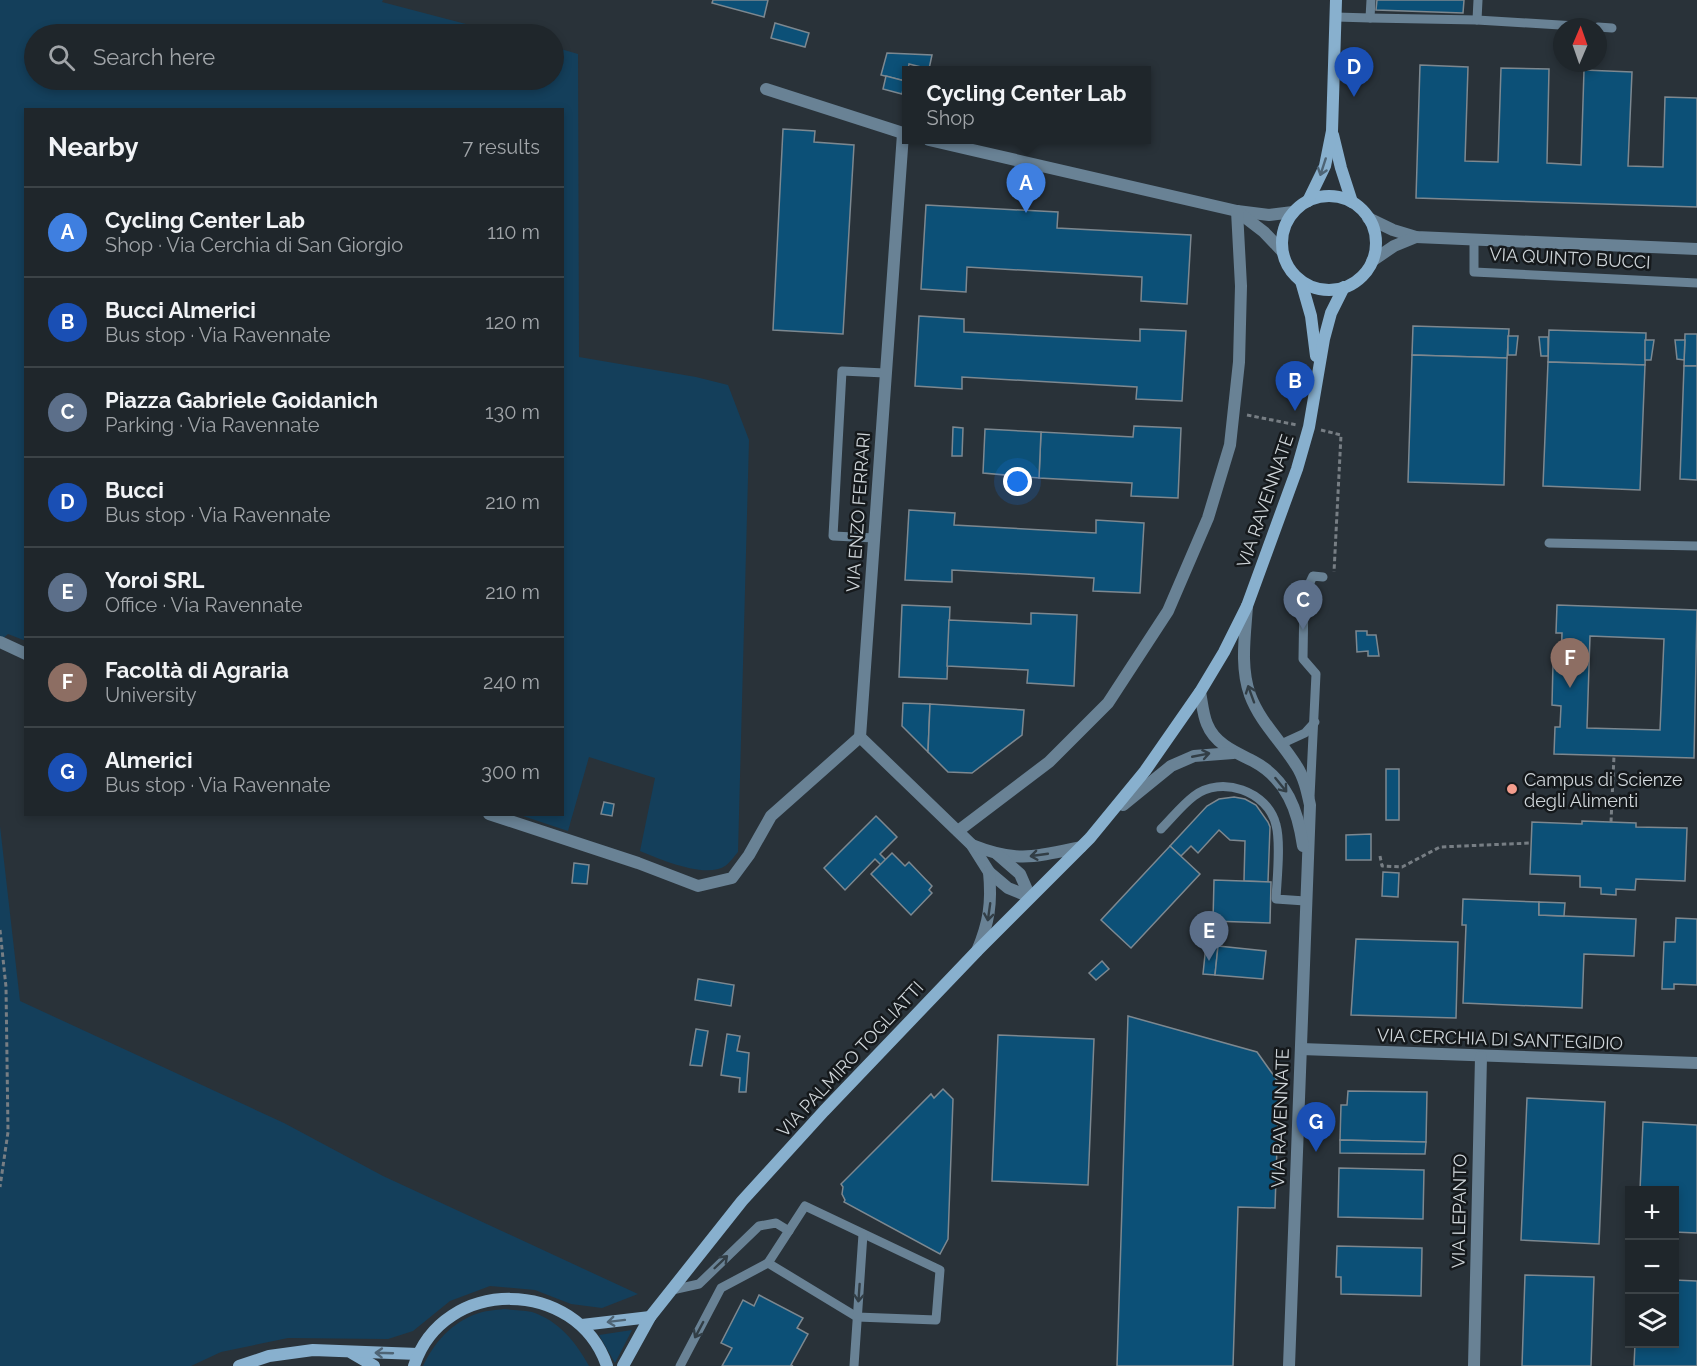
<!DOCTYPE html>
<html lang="en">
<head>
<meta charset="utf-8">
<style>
  :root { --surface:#1f262b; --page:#2c3237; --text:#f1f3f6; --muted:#a1a5a9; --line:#3c4347; --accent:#f49d8d }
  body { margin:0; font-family:Raleway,sans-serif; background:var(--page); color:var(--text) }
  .controls { position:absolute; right:18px; bottom:18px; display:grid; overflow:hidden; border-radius:0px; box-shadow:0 3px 9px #0003 }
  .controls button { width:54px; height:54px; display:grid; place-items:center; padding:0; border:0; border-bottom:2px solid var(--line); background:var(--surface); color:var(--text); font:30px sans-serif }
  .compass { position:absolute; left:1553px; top:18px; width:54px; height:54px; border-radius:50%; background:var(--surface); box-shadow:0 3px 9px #0003; rotate:2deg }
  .you { position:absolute; left:1018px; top:482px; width:21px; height:21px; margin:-15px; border:4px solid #fff; border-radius:50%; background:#1a73e8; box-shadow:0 0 0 9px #1a73e833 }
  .badge { display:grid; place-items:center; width:39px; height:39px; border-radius:50%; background:var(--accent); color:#fff; font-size:20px; font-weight:700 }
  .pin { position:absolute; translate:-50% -50px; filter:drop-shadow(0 2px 3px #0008) }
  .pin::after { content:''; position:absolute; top:32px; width:21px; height:18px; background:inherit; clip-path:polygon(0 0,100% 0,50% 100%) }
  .popup { position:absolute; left:902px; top:66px; width:249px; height:78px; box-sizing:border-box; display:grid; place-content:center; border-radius:0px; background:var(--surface); filter:drop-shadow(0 2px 4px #0005); font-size:20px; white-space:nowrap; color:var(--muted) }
  .popup b { font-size:22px; color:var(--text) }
  .popup::after { content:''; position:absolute; left:50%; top:100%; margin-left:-12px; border:12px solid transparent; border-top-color:var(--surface) }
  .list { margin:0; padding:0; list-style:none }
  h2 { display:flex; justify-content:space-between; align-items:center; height:78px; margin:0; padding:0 24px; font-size:26px }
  h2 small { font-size:20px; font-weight:400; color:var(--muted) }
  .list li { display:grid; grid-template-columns:39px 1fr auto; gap:18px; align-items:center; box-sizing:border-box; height:90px; padding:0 24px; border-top:2px solid var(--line) }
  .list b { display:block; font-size:22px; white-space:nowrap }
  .list p { margin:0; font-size:20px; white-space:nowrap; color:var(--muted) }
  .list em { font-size:20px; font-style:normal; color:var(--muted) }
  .icon { flex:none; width:33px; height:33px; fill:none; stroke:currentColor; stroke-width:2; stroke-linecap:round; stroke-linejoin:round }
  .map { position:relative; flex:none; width:1697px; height:1366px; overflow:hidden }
  .search { position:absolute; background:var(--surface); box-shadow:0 3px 9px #0003; left:24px; top:24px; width:540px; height:66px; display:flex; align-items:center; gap:15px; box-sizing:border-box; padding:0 21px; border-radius:33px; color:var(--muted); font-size:22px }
  .panel { position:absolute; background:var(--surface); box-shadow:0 3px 9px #0003; left:24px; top:108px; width:540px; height:708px; border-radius:0px }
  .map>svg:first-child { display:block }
  .green { fill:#143f5b }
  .building { fill:#0c5077; stroke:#7d8890; stroke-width:1.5; fill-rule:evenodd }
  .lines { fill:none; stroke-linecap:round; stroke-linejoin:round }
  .path { stroke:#777e84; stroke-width:3; stroke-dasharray:4.5 3; stroke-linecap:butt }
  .lane { stroke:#698295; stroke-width:9 }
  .street { stroke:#698295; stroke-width:12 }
  .secondary { stroke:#88b0ce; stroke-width:12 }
  .oneway { stroke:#4e6475 }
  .oneway2 { stroke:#323e46 }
  .poi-dot { fill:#f49d8d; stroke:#15191c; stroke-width:2 }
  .labels { text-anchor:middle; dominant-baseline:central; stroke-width:5; stroke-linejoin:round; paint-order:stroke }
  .street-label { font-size:18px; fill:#cfd5d9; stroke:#15191c }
  .poi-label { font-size:18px; fill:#cfd5d9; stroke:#15191c; text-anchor:start }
</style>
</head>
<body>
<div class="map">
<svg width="1697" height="1366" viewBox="0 0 1697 1366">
  <rect width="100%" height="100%" fill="#293239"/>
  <!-- green -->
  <g class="green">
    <path d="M0,0h383l-1,2 122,32h-470v46h520v-33l24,7 1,303 117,20 32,8 21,55 -11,412c-4,4 -8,11 -13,14 -19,13 -66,-7 -85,-15l15,-73 -66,-21 -21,74 -48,-16 42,-1v-704h-536v531l-18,-7 -8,7z"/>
    <polygon points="0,826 20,1001 284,1123 383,1176 638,1294 602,1308 571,1304 535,1290 490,1286 450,1301 413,1331 388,1339 288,1338 221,1352 191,1366 0,1366"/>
    <path d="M504,1309c9,1 19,1 28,3 27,9 44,30 57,54h-166c11,-23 28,-43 53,-52 8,-3 19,-4 28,-5z"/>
    <polygon points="632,1330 615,1363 599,1335"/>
  </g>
  <!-- building -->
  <g class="building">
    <polygon points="713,0 768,0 764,17 712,3"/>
    <polygon points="1377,0 1464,0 1463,13 1376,10"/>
    <polygon points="775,23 809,33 805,47 771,38"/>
    <polygon points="887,53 932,55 929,69 909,64 908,70 906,70 905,81 881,75"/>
    <polygon points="1420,65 1468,67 1465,161 1498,162 1501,68 1549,69 1547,163 1581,165 1584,70 1632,72 1628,166 1663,167 1665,97 1697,98 1697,207 1416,198"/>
    <polygon points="886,76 905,81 902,94 883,89"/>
    <polygon points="783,129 815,131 814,142 854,145 843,334 773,330"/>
    <polygon points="926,205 1058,212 1057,228 1191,235 1187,304 1141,301 1142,277 967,267 966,292 921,289"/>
    <polygon points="919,316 964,319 964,332 1140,341 1140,329 1186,331 1182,401 1136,399 1137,387 962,377 962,389 915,386"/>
    <polygon points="1413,326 1509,329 1507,358 1412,355"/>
    <polygon points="1549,330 1646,333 1645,365 1548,362"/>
    <polygon points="1685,334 1697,334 1697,366 1684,366"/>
    <polygon points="1508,336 1518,336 1516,355 1508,355"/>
    <polygon points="1539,337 1548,337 1548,356 1541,356"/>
    <polygon points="1645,340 1654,340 1651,360 1645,360"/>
    <polygon points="1675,340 1685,340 1684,360 1677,359"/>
    <polygon points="1412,355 1507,358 1504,485 1408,482"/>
    <polygon points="1548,362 1645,365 1640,490 1543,486"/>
    <polygon points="1684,366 1697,366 1697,480 1680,479"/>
    <polygon points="1134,426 1181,428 1178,498 1131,496 1132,483 1039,478 1041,432 1133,437"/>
    <polygon points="953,427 963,428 962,456 952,456"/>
    <polygon points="985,429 1041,432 1039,478 983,473"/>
    <polygon points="909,510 955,513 954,525 1096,533 1096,520 1144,523 1140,593 1093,591 1094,578 952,570 952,582 905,580"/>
    <polygon points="902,605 950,607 947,679 899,677"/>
    <path d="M1557,605l140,5 -3,148 -140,-4 1,-27h5l1,-21 -9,-1 1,-42 8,1 1,-31h-6zM1590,636l74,3 -4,91 -73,-2z"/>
    <polygon points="1031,613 1077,615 1074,686 1027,683 1028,670 947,666 949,620 1031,624"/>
    <polygon points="1356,631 1367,631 1367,635 1376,635 1379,656 1368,656 1368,651 1357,652"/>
    <polygon points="903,703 930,704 928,752 902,726"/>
    <polygon points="930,704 1024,710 1022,735 972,773 948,772 928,752"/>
    <rect x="1386" y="769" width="13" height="51"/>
    <polygon points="1234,797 1245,799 1256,805 1268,822 1270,827 1268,882 1244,881 1245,841 1230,840 1219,830 1198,853 1191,846 1181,856 1170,846 1207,806 1219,799"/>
    <polygon points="604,802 614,804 612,816 601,814"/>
    <polygon points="876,816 897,837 880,854 886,860 881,865 875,859 845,890 824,868"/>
    <polygon points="1582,821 1636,823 1636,827 1687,828 1685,881 1636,879 1635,890 1616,889 1616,895 1601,894 1601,888 1580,887 1580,876 1530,874 1532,822 1582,824"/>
    <polygon points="1371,834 1371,860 1346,860 1346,835"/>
    <polygon points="1170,846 1200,874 1131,948 1101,920"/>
    <polygon points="892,853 905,866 909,862 932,886 929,890 932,893 911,915 871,874"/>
    <polygon points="574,863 589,865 587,884 572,883"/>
    <polygon points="1383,872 1399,873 1398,897 1382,896"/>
    <polygon points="1214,880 1271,882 1270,923 1213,921"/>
    <polygon points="1463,899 1539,902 1539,915 1636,919 1634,956 1584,954 1582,1008 1463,1003 1466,925 1462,925"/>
    <polygon points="1539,902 1565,903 1564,916 1539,915"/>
    <polygon points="1676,918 1697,919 1697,985 1674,984 1674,989 1662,989 1664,942 1675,942"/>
    <polygon points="1356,939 1458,942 1456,1018 1351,1015"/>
    <polygon points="1206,945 1218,946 1215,975 1203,974"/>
    <polygon points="1218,946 1266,951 1263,979 1215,975"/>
    <polygon points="1102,961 1109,969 1096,980 1089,973"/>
    <polygon points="698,979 734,985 731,1006 695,1000"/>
    <polygon points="1128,1016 1257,1052 1279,1083 1275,1208 1238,1207 1233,1366 1117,1366"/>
    <polygon points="696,1029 708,1031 702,1066 690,1065"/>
    <polygon points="727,1034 740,1036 737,1051 749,1053 746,1092 739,1092 740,1078 721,1075"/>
    <polygon points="998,1035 1094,1039 1088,1185 992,1181"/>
    <polygon points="943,1089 953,1099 948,1239 940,1254 844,1202 845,1200 842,1194 843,1187 841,1184 931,1094 934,1098"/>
    <polygon points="1348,1091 1427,1092 1426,1142 1340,1140 1341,1105 1347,1105"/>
    <polygon points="1527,1098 1605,1102 1599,1244 1521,1240"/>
    <polygon points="1643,1122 1697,1125 1697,1233 1674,1232 1674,1190 1640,1190"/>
    <polygon points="1340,1140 1426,1142 1425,1154 1340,1153"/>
    <polygon points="1339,1168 1424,1170 1423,1219 1338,1217"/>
    <polygon points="1337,1246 1422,1248 1421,1296 1341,1294 1341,1277 1336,1277"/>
    <polygon points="1525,1275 1594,1277 1591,1366 1522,1366"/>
    <polygon points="1674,1280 1697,1281 1697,1366 1634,1366 1635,1344 1674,1344"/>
    <polygon points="759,1295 803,1318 797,1328 808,1334 791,1365 793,1366 722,1366 732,1348 721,1343 743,1300 754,1306"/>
  </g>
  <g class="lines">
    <!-- path -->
    <g class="path">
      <polyline points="1247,415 1297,425"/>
      <polyline points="1321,430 1341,435 1334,572"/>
      <polyline points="1611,822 1614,756"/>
      <polyline points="1380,856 1382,866 1402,867 1440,847 1531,843"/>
      <polyline points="0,930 6,987 8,1132 0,1187"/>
    </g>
    <!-- lane -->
    <g class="lane">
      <polyline points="1336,17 1370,18 1371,0"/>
      <polyline points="1370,18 1477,20 1592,27"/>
      <polyline points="1477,20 1478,0"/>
      <polyline points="1598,27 1612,28"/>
      <polyline points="1474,240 1474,272 1697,283"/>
      <polyline points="875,538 833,536 842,371 885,373"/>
      <polyline points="1549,543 1697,546"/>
      <polyline points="1281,744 1305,733 1315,722"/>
      <polyline points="1310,797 1316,674 1303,659 1304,595 1313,576 1323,577"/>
      <path d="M1161,829c11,-11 21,-24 33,-33 27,-21 74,-5 82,29 5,18 1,53 0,74l29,2"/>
      <polygon points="805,1206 940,1270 936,1320 857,1317 768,1263"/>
      <polyline points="672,1290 699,1284 759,1226 776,1223 789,1231"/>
      <polyline points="680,1366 721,1288 768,1263"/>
      <polyline points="854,1366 863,1234"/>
    </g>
    <!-- street -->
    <g class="street">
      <polyline points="766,89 906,134"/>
      <polyline points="903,134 860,737 972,845 989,872 1008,888 1030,897"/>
      <polyline points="929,140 1237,211 1269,215 1293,212"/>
      <polyline points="1238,212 1264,232 1282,251"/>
      <polyline points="1368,218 1393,230 1416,237 1697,249"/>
      <polyline points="1372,261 1394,246 1416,237"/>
      <path d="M1247,606c-2,30 -7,61 3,89 10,27 31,46 46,70 8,12 11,26 14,40l-21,561"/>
      <polyline points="0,642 26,654"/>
      <path d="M1200,692c2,10 3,23 7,32 8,20 28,28 46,37 34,18 45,50 50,85"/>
      <polyline points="1123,805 1171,766 1194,756 1233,753"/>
      <polyline points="489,814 638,863 698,886 732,878 749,855 771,816 860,737"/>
      <polyline points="958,831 1049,762 1108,703 1168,611 1208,518 1230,445 1239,362 1241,286 1237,211"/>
      <path d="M972,845c45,18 63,12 109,2"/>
      <polyline points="997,854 1020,874 1030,897"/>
      <path d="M977,951c12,-28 15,-48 12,-79"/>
      <polyline points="1301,1049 1697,1063"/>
      <polyline points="1474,1366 1481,1057"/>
    </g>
    <!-- secondary -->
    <g class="secondary">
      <polyline points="1333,135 1341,168 1352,202"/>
      <circle cx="1329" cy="243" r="47"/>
      <polyline points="1308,201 1325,166 1332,131 1336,0"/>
      <polyline points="1301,281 1311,316 1316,356"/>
      <polyline points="582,1325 650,1317"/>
      <polyline points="352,1353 374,1366"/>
      <polyline points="239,1366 269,1356 313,1350 418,1354"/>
      <path d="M414,1366c29,-90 163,-89 193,0"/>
      <polyline points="623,1366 650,1317 742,1201 824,1111 977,951 1090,838 1145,771 1200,692 1224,652 1247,606 1297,469 1309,427 1324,339 1331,313 1344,287"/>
    </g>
  </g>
  <!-- one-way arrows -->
  <defs><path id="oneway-shaft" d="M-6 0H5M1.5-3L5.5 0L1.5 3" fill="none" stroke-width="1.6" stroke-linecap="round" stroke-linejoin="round" transform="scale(1.5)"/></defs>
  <g class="oneway">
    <use href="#oneway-shaft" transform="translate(1323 167) rotate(108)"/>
    <use href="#oneway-shaft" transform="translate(616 1321) rotate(173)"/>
    <use href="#oneway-shaft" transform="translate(384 1353) rotate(-178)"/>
  </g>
  <g class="oneway2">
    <use href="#oneway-shaft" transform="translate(1251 694) rotate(-110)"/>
    <use href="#oneway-shaft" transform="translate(1201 755) rotate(-11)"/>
    <use href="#oneway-shaft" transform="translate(1281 785) rotate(51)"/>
    <use href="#oneway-shaft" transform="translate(1039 855) rotate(172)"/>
    <use href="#oneway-shaft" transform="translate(989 912) rotate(98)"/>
    <use href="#oneway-shaft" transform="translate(721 1262) rotate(-44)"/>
    <use href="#oneway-shaft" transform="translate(859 1293) rotate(94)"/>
    <use href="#oneway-shaft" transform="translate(699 1330) rotate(118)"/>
  </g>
  <!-- markers -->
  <circle class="poi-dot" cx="1512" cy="789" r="6"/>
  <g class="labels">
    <!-- street labels -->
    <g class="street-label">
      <text transform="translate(1570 258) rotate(3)">VIA QUINTO BUCCI</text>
      <text transform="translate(1265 501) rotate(-71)">VIA RAVENNATE</text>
      <text transform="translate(858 512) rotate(-86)">VIA ENZO FERRARI</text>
      <text transform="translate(1500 1039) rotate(2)">VIA CERCHIA DI SANT'EGIDIO</text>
      <text transform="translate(850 1059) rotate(-47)">VIA PALMIRO TOGLIATTI</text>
      <text transform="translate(1280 1118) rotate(-88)">VIA RAVENNATE</text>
      <text transform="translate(1459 1211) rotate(-89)">VIA LEPANTO</text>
    </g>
    <!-- poi labels -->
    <g class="poi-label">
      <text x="1524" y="779">Campus di Scienze<tspan x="1524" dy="21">degli Alimenti</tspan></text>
    </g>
  </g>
</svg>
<div class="controls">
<button>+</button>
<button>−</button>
<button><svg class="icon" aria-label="layers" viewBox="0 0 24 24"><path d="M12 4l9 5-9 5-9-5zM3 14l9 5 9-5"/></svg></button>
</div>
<svg class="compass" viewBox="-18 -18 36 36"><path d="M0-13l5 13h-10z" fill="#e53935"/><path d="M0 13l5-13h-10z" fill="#a1a5a9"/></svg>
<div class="you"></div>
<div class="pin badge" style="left:1026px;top:213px;background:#3f7fe0">A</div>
<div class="popup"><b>Cycling Center Lab</b>Shop</div>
<div class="pin badge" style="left:1295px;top:411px;background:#1a4fb4">B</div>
<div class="pin badge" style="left:1303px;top:630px;background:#5c6f8a">C</div>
<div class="pin badge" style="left:1354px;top:97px;background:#1a4fb4">D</div>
<div class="pin badge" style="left:1209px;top:961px;background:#5c6f8a">E</div>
<div class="pin badge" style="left:1570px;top:688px;background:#8d6e63">F</div>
<div class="pin badge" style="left:1316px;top:1152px;background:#1a4fb4">G</div>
<div class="search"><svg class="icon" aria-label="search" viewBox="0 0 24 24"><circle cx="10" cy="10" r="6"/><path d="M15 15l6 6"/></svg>Search here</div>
<section class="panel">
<h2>Nearby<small>7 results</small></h2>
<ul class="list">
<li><span class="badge" style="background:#3f7fe0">A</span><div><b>Cycling Center Lab</b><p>Shop · Via Cerchia di San Giorgio</p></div><em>110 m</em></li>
<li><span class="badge" style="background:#1a4fb4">B</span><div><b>Bucci Almerici</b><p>Bus stop · Via Ravennate</p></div><em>120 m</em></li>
<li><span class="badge" style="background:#5c6f8a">C</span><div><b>Piazza Gabriele Goidanich</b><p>Parking · Via Ravennate</p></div><em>130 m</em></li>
<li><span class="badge" style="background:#1a4fb4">D</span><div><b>Bucci</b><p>Bus stop · Via Ravennate</p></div><em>210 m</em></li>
<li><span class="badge" style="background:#5c6f8a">E</span><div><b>Yoroi SRL</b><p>Office · Via Ravennate</p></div><em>210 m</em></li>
<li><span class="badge" style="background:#8d6e63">F</span><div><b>Facoltà di Agraria</b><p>University</p></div><em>240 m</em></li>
<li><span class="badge" style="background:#1a4fb4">G</span><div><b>Almerici</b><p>Bus stop · Via Ravennate</p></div><em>300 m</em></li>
</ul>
</section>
</div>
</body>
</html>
